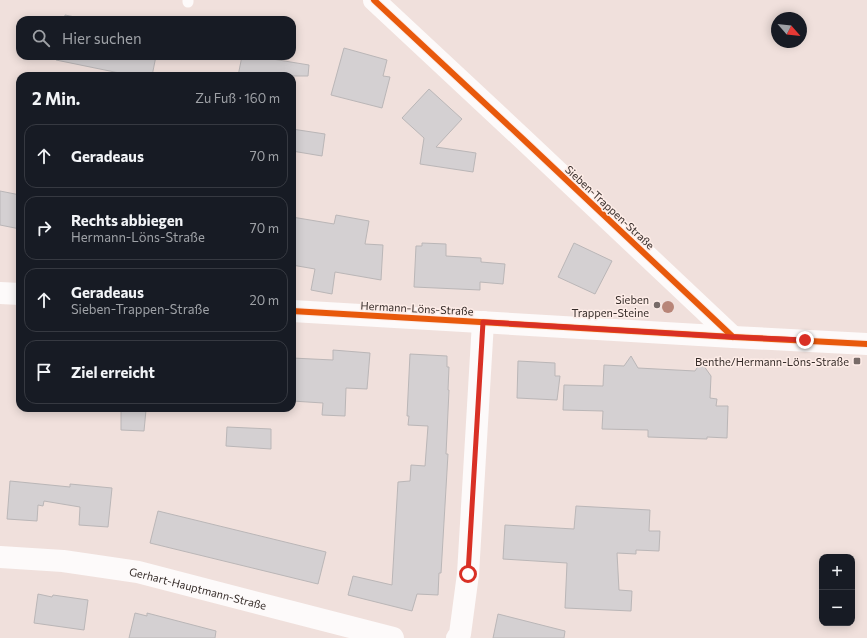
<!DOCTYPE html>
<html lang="de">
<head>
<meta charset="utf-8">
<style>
  :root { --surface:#171b24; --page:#242831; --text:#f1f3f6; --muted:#9ea1a6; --line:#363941 }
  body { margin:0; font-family:Commissioner,sans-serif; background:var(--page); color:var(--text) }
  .controls { position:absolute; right:12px; bottom:12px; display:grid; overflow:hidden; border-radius:8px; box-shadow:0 2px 10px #0003 }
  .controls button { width:36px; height:36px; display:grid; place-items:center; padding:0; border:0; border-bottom:1px solid var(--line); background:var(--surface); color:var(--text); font:20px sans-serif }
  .compass { position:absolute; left:771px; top:12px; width:36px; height:36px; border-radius:50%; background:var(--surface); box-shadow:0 2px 10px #0003; rotate:118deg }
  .stop { position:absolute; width:12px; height:12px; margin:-9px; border:3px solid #d93025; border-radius:50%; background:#fff }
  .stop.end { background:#d93025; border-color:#fff; box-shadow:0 1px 4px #0008 }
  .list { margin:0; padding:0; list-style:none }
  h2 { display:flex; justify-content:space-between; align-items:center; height:52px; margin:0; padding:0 16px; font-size:17px }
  h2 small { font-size:13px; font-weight:400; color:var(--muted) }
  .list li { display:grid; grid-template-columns:26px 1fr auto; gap:12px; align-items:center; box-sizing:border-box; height:64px; margin:0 8px 8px; padding:0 8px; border:1px solid var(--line); border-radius:12px }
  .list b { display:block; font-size:15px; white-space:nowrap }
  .list p { margin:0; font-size:13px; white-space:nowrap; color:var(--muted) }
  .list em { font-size:13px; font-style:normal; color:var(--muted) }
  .icon { flex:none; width:22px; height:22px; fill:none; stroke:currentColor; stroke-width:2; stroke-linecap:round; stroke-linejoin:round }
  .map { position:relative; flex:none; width:867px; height:638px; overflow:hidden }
  .search { position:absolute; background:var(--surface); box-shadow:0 2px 10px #0003; left:16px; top:16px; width:280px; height:44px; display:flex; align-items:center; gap:10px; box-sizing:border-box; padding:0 14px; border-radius:12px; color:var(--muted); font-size:15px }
  .panel { position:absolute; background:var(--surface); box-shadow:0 2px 10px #0003; left:16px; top:72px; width:280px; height:340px; border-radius:12px }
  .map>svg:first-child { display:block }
  .building { fill:#d4d0d2; stroke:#bab6b7 }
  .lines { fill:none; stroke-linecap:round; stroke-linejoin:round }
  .lane { stroke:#fdfafa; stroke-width:11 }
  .street { stroke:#fdfafa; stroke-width:22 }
  .cycleway-casing { stroke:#fdece7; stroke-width:8 }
  .cycleway { stroke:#e8590c; stroke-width:6 }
  .tree { fill:#b88578 }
  .route { stroke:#d93025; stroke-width:5 }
  .poi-dot { fill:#776b68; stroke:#fdece7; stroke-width:1.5 }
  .labels { text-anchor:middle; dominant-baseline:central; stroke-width:3; stroke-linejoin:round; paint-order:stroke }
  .street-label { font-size:11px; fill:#362c29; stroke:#fdece7 }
  .poi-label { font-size:11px; fill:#362c29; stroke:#fdece7; text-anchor:end }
</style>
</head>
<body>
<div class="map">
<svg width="867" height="638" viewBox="0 0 867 638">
  <rect width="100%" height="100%" fill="#f0e0dc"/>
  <!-- building -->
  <g class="building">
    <polygon points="65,15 85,19 91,20 64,20"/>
    <polygon points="344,48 387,60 383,76 390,77 382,108 331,95"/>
    <polygon points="57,56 156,56 152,76 134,76 56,60"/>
    <polygon points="242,56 254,56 309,65 308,76 238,76"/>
    <polygon points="429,89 462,119 436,147 476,153 473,172 420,164 424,138 402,118"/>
    <polygon points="292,129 325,134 322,156 292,151"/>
    <polygon points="0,191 20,195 20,229 0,225"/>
    <polygon points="336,215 369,221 365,244 383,245 381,280 335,272 332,294 311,290 315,269 292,265 292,217 334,224"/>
    <polygon points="422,243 446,244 446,256 481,258 481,262 505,264 503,284 480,282 480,290 414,287 416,246 422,246"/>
    <polygon points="574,243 612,261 595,294 558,277"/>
    <polygon points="333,350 370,353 367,389 346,388 345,416 322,415 323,403 292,401 292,358 333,360"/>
    <polygon points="410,354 447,356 447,367 449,367 448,390 449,390 446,454 448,454 441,573 439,573 438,595 417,594 412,611 348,595 353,576 392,585 398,482 410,481 411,465 425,466 428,426 408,425 409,416 407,416"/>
    <polygon points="631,356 638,368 695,371 701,362 711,376 710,398 717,399 716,406 728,406 727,438 707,437 707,439 648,437 648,430 602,429 603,411 563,410 564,385 603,386 604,365 624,366"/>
    <polygon points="518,361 555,363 555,376 560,376 557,400 517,398"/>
    <polygon points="121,409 146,410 144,431 121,430"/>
    <polygon points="227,427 271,429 271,449 226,446"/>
    <polygon points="10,481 70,487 70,484 112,488 108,527 79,525 80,507 44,501 43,506 38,505 37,521 7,519"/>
    <polygon points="576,506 650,510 649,531 660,531 659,551 636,550 636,554 617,553 619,590 632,591 631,611 565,608 567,563 503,559 505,525 574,529"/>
    <polygon points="158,511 326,552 318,584 150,543"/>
    <polygon points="38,594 52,597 53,595 88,600 84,630 34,623"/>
    <polygon points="135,613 147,616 147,613 216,631 215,638 129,638"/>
    <polygon points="498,614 565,631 564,638 493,638"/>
  </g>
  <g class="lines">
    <!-- lane -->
    <polyline class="lane" points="188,2 188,0"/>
    <!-- street -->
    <g class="street">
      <polyline points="374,0 523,139 733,337"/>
      <polyline points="0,293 20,294"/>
      <polyline points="292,311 733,337 867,344"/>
      <path id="s1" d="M0,557l63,4 75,11 255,66"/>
      <polyline points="457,638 460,634 468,574 483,322"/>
    </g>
    <!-- cycleway casing -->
    <g class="cycleway-casing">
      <g id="cycleway">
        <polyline points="374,0 523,139 733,337"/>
        <polyline points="292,311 733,337 867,344"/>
      </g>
    </g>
    <!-- cycleway -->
    <use href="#cycleway" class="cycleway"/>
  </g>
  <!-- trees -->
  <circle class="tree" cx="668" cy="307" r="6"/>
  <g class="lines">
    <!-- route -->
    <polyline class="route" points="468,574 483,322 733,337 805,340"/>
  </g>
  <!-- markers -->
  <g class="poi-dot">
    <circle cx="657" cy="305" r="4"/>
    <rect x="853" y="357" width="8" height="8" rx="2"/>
  </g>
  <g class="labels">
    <!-- street labels -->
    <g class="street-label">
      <text transform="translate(610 207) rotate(43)">Sieben-Trappen-Straße</text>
      <text transform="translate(417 308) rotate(3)">Hermann-Löns-Straße</text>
      <text stroke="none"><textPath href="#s1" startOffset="201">Gerhart-Hauptmann-Straße</textPath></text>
    </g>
    <!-- poi labels -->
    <g class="poi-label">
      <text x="649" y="299">Sieben<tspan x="649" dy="13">Trappen-Steine</tspan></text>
      <text x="849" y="361">Benthe/Hermann-Löns-Straße</text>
    </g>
  </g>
</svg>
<div class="controls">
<button>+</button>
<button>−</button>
</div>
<svg class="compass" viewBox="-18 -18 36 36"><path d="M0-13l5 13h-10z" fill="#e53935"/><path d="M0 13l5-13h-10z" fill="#9ea1a6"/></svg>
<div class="stop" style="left:468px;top:574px"></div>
<div class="stop end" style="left:805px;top:340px"></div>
<div class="search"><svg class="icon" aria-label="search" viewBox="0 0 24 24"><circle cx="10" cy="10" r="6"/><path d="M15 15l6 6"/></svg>Hier suchen</div>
<section class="panel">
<h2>2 Min.<small>Zu Fuß · 160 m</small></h2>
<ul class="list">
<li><svg class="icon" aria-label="ahead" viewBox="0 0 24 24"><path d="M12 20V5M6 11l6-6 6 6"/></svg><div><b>Geradeaus</b></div><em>70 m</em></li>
<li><svg class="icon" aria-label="right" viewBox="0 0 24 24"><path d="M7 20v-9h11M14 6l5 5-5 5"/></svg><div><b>Rechts abbiegen</b><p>Hermann-Löns-Straße</p></div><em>70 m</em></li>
<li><svg class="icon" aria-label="ahead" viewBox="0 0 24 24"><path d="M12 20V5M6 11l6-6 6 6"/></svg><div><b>Geradeaus</b><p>Sieben-Trappen-Straße</p></div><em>20 m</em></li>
<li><svg class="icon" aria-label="arrive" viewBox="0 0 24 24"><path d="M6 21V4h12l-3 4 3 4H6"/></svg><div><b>Ziel erreicht</b></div></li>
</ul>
</section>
</div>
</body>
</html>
